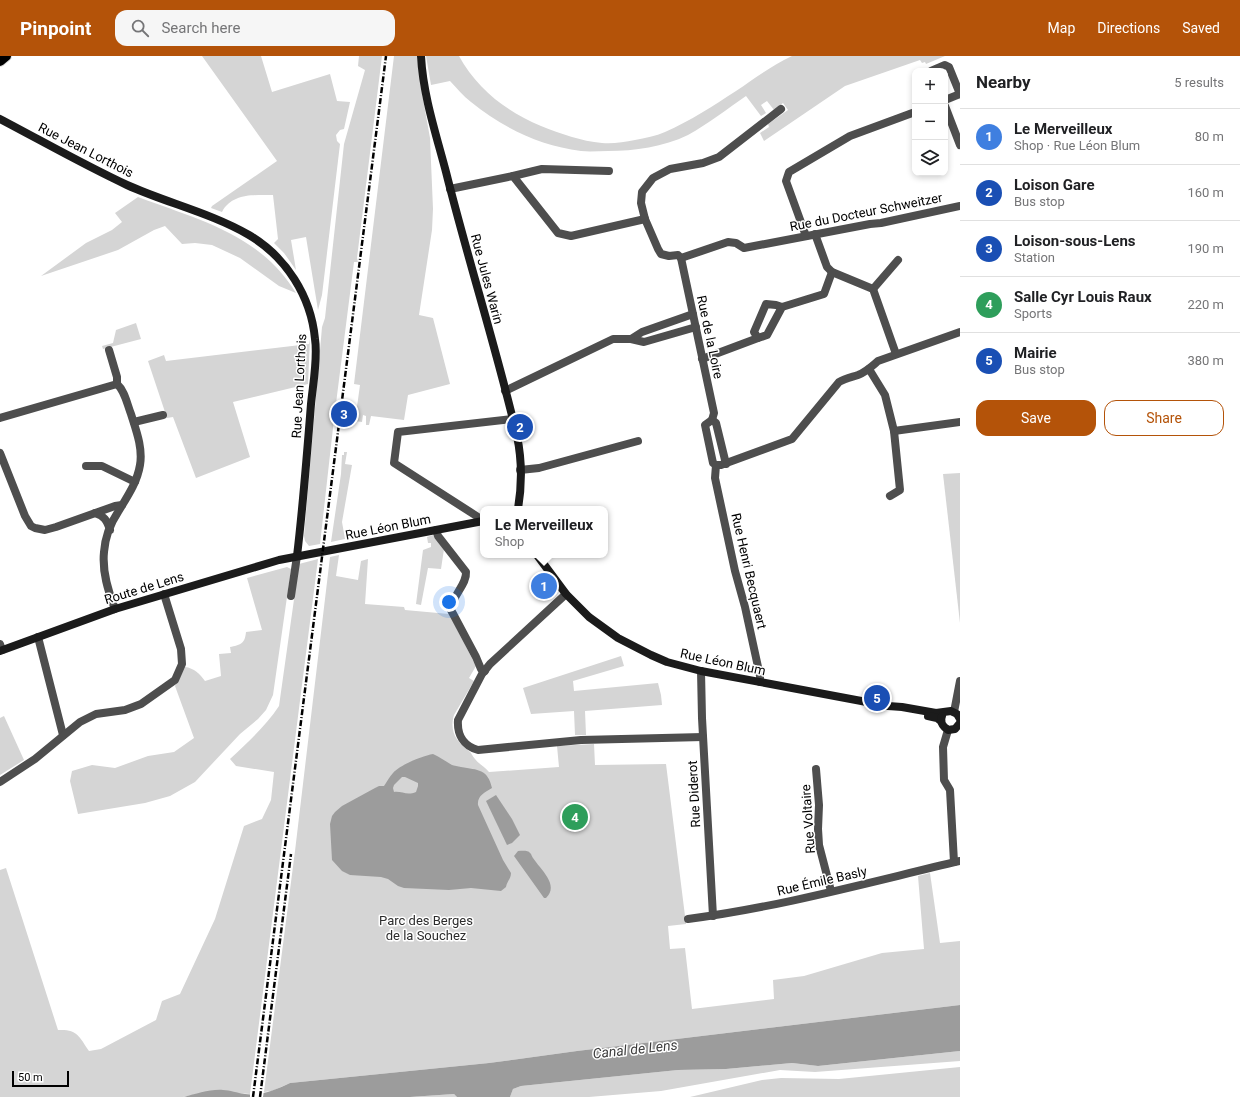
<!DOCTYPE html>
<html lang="en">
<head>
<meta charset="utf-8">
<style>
  :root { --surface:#fff; --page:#f6f6f6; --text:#202124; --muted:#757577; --line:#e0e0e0; --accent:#b45309 }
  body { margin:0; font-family:Roboto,sans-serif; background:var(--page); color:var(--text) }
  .controls { position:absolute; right:12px; top:12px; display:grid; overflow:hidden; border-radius:8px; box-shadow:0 2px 6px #0003 }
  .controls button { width:36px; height:36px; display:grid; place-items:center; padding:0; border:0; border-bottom:1px solid var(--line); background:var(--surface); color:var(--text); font:20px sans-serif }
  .scale { position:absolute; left:12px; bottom:10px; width:57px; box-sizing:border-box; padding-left:4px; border:2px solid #000; border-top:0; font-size:11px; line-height:14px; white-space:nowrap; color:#000; -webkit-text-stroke:3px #fff; paint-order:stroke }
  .you { position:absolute; left:449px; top:546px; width:14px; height:14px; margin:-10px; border:3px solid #fff; border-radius:50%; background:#1a73e8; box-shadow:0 0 0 6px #1a73e833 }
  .badge { display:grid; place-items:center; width:26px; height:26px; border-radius:50%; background:var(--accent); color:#fff; font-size:13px; font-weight:700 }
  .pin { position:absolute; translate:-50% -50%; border:2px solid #fff; box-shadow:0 1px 4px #0006 }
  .popup { position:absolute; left:480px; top:450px; width:128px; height:52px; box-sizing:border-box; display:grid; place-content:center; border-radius:8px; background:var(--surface); filter:drop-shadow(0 1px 3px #0005); font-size:13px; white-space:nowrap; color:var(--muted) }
  .popup b { font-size:15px; color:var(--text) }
  .popup::after { content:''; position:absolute; left:50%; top:100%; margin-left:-8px; border:8px solid transparent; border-top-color:var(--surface) }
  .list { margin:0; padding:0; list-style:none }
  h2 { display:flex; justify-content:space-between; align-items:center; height:52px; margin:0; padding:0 16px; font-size:17px }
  h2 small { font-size:13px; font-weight:400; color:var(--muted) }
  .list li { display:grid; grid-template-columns:26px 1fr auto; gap:12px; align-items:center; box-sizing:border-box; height:56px; padding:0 16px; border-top:1px solid var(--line) }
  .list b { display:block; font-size:15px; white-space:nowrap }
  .list p { margin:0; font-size:13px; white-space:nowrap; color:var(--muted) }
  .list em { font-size:13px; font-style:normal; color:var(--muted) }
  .actions { display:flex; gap:8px; padding:12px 16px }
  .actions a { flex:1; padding:9px 0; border:1px solid var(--accent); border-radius:12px; text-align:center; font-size:14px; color:var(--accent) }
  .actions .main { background:var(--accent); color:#fff }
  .icon { flex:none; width:22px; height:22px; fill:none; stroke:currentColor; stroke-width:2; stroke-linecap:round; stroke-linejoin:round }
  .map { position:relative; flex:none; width:960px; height:1041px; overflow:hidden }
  header { display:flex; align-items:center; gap:24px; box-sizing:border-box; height:56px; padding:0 20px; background:var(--accent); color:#fff }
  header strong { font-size:19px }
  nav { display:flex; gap:22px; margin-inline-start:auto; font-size:14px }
  .search { width:280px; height:36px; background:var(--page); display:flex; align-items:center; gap:10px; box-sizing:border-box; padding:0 14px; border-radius:12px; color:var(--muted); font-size:15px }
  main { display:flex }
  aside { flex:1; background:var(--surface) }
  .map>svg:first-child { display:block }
  .green { fill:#d5d5d5 }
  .water { fill:#9c9c9c; fill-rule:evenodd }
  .pier { fill:#fff }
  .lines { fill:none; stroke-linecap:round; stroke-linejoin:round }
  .primary-casing { stroke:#dbdbdb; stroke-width:12 }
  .street { stroke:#4e4e4e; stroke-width:8 }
  .secondary { stroke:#1b1b1b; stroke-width:8 }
  .primary { stroke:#000; stroke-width:10 }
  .rail { stroke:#000; stroke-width:2.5; stroke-dasharray:6 2 1 2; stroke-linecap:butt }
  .labels { text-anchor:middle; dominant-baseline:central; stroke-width:3; stroke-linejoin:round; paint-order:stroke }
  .street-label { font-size:13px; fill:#000; stroke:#fff }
  .park-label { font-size:13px; fill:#2c2c2c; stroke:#fff }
  .water-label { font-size:14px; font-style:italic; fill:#3d3d3d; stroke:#fff }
</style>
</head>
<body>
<header>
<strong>Pinpoint</strong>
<div class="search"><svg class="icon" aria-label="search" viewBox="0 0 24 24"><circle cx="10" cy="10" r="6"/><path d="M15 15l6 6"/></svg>Search here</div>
<nav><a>Map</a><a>Directions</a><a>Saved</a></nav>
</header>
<main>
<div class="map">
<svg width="960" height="1041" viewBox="0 0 960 1041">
  <rect width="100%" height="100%" fill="#fff"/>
  <!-- green -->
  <g class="green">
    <path d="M202,0h59l11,36 58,-18 7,27 13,1 -6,27 -4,1 -4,5 1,6 3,3 -18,151 -4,15 -12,-73 -15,3 5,30 -12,-17 -10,-10 4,-4 -5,-44c-19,0 -41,-2 -51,17l-11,-4 1,-2 65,-45z"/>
    <polygon points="359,0 382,0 357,202 358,206 354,206 334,363 320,488 309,490 305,485 304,480 322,271 325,262 344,88 365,14 358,10"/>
    <polygon points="394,0 417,0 421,32 430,82 433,153 432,174 419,259 433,262 450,328 408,339 404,364 371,360 369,369 366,369 366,360 363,359 362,366 355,365 360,329 354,328"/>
    <path d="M426,0h33c18,33 48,56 82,70 20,8 40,15 61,17 11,1 22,-1 33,-3 10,-2 21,-4 30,-8 25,-11 48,-26 71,-41 19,-13 35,-25 56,-35h153l-19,8 -1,-2 -3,1 -2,-3 -75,26 -81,55 -4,-8 9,-6 -1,-3 20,-14 -5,-7 -9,7 -7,-9 -6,4 5,8 -5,3 -15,-20c-19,13 -38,28 -58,39 -25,12 -53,16 -80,16 -9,0 -18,1 -27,0 -41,-5 -78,-23 -110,-49 -8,-6 -14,-14 -21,-21l-19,4z"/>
    <path d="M138,141c61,23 122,37 158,96l-17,-7 -39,-28 -28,-13 -17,-2 -13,1 -17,-18 -11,4 -36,20 -77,26 45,-33 26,-13 10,-8 -7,-9z"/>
    <polygon points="136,267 141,283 103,293 102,290 113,287 116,274"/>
    <polygon points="310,283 308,328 233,346 250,401 196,422 173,361 167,362 148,305 164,299 166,305 309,288"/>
    <polygon points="344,396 347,396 345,408 352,409 342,466 345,483 331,486 341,418 342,399 344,399"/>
    <polygon points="960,417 960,567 943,418"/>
    <polygon points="433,479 444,493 441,513 428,512 421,549 416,548 423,494 431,491 431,487 428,487 427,481"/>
    <path d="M339,499l-3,21 22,4 3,-19 7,-2 -3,45 39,3 1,3 44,4 27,52 -7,12 5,3 -20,34c-5,17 3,27 15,36 3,2 3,5 6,8 4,5 10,8 14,13l70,-5 -2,-21 37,-2 1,21 71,-1 20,160 -18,2 2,23 15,-1 7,61 82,-10 -1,-19 31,-4 78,-23 42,-4 -6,-73 12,-3 10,70 20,-2v64l-383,46 -88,12 -199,20 -18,8 -8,1 31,-241 35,-294z"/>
    <path d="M318,503l-68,535 -39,-3 -28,6h-183v-227l6,-2 52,162c19,-1 21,6 31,21l12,-2 55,-29 6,-19 18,-7 35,-75 29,-93 18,-7 9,-19 3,-28 -38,-6 -6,-7c17,-16 35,-32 49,-53l20,-142z"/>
    <path d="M287,511l4,2 -18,126 -7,15 -8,9 -18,15 -45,48 -25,14 -25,7 -67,11 -8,-33 2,-10 20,-6 23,3 33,-12 26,-4 20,-14 -19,-52 10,-19c9,1 15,7 20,14l16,-5 -2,-22 12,-1 -1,-6c10,-2 15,-3 16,-15l16,-2 -15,-52z"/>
    <polygon points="621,600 624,610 573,625 574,635 658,627 661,639 662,649 585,655 586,679 575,679 574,655 531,658 523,632"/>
    <polygon points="4,660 24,704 0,719 0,662"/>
    <polygon points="960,995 960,1005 815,1016 780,1014 661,1035 589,1041 510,1041 513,1033 521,1030 678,1014 726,1013 792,1007 818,1010"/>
    <polygon points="960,1011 960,1041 690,1041 762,1024 781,1022 839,1023"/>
    <polygon points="454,1038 457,1041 410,1041"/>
  </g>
  <!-- water -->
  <g class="water">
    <path d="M433,698c7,3 12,7 19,11 2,1 6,1 9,2 17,3 27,2 31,21 -7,4 -15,8 -14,17l25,55 8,13c0,6 -4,8 -5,14l-5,4 -30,-3 -22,2 -45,-2 -6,-2 -10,-7 -7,-2 -31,-2 -8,-4 -10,-11 -2,-36 2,-8 3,-4 7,-6 33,-18 4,-2h5c3,-4 5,-9 9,-13 7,-8 29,-17 40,-19zM402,721h3l13,6v3l-2,6c-9,4 -14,-1 -22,0l-1,-4 1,-3z"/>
    <polygon points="496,739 512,763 520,779 512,787 507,789 486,745"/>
    <path d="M518,795c4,0 10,-1 12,2 1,0 2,4 3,5 7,11 27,27 13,40h-2l-30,-42z"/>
    <path d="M960,949v46l-142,15 -26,-3 -66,6 -48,1 -157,16 -8,3 -3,8h-53l-3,-3 -44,3h-226c12,-3 26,-8 39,-7 7,0 14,3 22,4 15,2 31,-4 45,-11l199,-20 88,-12z"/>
  </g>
  <!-- pier -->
  <polygon class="pier" points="264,1034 263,1041 250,1041 250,1036"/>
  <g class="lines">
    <!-- primary casing -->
    <g class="primary-casing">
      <polyline id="primary" points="0,5 6,0"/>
    </g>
    <!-- street -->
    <g class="street">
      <polyline points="931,15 945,9 949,11 960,38"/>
      <polyline points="945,44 960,38"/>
      <polyline points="945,50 960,89"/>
      <polyline points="513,120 542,113 609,115"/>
      <polyline points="450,133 513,120 558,177 571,180 645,163"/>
      <polyline points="815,178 827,211 832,216 873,233 896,298"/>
      <polyline points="806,180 786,125 789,116 850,80 915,56"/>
      <polyline points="681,202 728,186 736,187 744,192 870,168 881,167 960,150"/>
      <polyline points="681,202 678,199 669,200 661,198 658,193 645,163 641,147 642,136 653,122 670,113 703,107 719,101 781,53"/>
      <polyline points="681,202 714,357 712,364"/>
      <polyline points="873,233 898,204"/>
      <polyline points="782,251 776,249 766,248 754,276 758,282 767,279 782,251 824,238 832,216"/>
      <polyline points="693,258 642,276 631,283 644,286 696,271"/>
      <polyline points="109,294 117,321 117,328"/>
      <polyline points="702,303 758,282"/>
      <polyline points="869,313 885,339 894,375 900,434 890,440"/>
      <polyline points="505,335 613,283 631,283"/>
      <polyline points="0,362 117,328"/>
      <polyline points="134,366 163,359"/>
      <polyline points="894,375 960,366"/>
      <polyline points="0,397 25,460 31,470 35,472 45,474 56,471 115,450 122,449"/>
      <path d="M726,408l-10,-41 -4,-3 -7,5 8,38 3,2h5l71,-26 47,-57c6,-4 13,-5 19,-7 8,-3 13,-8 20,-14l82,-29"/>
      <polyline points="716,409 715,422 735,515 745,551 760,620 760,626"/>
      <polyline points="86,410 102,410 135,426"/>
      <polyline points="520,414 539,412 638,385"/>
      <path d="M95,457c9,3 12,7 15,17"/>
      <polyline points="480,465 478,461 394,407 398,376 513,363"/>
      <path d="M436,474l2,6 28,36c1,13 -14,23 -15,38l25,47 5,12 4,2"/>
      <path d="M566,538l-76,70 -8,10 -24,46c-1,14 5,26 20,30l103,-10 122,-3"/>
      <polyline points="291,540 297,500"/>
      <path d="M115,553c-7,-18 -13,-37 -11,-57 1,-13 6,-28 14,-40 9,-15 19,-29 22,-47 3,-17 -4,-35 -9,-51 -4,-10 -6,-23 -14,-30"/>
      <polyline points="38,581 63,679"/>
      <polyline points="0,588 2,594"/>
      <polyline points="701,615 702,662 713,860"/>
      <polyline points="954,656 960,625"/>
      <polyline points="948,674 943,691 944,724 950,734 954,806"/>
      <polyline points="816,713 819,749 818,773 819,789 831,835"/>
      <polyline points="0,726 35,703 80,666 96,658 125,654 141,648 175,624 182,608 181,593 164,538"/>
      <path d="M688,863c92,-12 182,-37 272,-58"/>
    </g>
    <!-- secondary -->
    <g class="secondary">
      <path d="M421,0c2,39 15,78 25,116 22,88 50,175 71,264 5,24 5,49 1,73"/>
      <path d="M0,63c42,22 84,46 127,66 40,18 84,28 122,50 37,22 62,61 66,104 3,19 -2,45 -4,65 -4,51 -8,102 -14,152"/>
      <polyline points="537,499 566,538 589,561 618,582 651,599 667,606 701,615 888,650 902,651 936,657 951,655 957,658 960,663"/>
      <polyline points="0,595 115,553 279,504 483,465"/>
      <polyline points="928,660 937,662 941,665"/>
      <path d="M942,660c-2,6 0,10 6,14l7,-1 5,-6"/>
    </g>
    <!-- primary -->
    <use href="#primary" class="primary"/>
    <!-- rail -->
    <g class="rail">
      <polyline points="253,1041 386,0"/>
      <polyline points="260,1041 291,798"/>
    </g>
  </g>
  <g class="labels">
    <!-- street labels -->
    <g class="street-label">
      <text transform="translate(86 94) rotate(27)">Rue Jean Lorthois</text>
      <text transform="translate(866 156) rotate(-11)">Rue du Docteur Schweitzer</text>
      <text transform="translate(487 223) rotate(75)">Rue Jules Warin</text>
      <text transform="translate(710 281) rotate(78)">Rue de la Loire</text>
      <text transform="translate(299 330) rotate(-87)">Rue Jean Lorthois</text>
      <text transform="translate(388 471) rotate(-11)">Rue Léon Blum</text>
      <text transform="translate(749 515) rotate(77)">Rue Henri Becquaert</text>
      <text transform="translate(144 532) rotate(-17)">Route de Lens</text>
      <text transform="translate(723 606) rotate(12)">Rue Léon Blum</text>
      <text transform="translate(694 738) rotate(-93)">Rue Diderot</text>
      <text transform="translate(808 763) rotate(-94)">Rue Voltaire</text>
      <text transform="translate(822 825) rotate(-13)">Rue Émile Basly</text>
    </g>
    <!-- park labels -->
    <g class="park-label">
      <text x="426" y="864">Parc des Berges<tspan x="426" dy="15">de la Souchez</tspan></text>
    </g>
    <!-- water labels -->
    <g class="water-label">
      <text transform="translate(635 993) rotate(-6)">Canal de Lens</text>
    </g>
  </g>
</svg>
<div class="controls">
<button>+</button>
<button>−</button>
<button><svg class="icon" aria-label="layers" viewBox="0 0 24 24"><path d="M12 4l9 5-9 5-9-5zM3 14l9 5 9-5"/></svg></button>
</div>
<div class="scale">50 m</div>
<div class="you"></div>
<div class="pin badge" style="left:544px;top:530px;background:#3f7fe0">1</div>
<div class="popup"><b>Le Merveilleux</b>Shop</div>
<div class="pin badge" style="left:520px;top:371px;background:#1a4fb4">2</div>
<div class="pin badge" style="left:344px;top:358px;background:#1a4fb4">3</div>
<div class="pin badge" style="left:575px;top:761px;background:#2e9e5b">4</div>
<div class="pin badge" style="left:877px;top:642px;background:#1a4fb4">5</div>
</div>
<aside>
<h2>Nearby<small>5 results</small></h2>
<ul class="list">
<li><span class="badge" style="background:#3f7fe0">1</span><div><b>Le Merveilleux</b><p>Shop · Rue Léon Blum</p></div><em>80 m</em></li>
<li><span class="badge" style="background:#1a4fb4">2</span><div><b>Loison Gare</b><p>Bus stop</p></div><em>160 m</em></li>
<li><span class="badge" style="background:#1a4fb4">3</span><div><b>Loison-sous-Lens</b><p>Station</p></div><em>190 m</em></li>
<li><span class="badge" style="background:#2e9e5b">4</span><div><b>Salle Cyr Louis Raux</b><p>Sports</p></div><em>220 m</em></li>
<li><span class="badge" style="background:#1a4fb4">5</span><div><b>Mairie</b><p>Bus stop</p></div><em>380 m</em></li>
</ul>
<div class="actions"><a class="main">Save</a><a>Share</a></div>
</aside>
</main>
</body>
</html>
